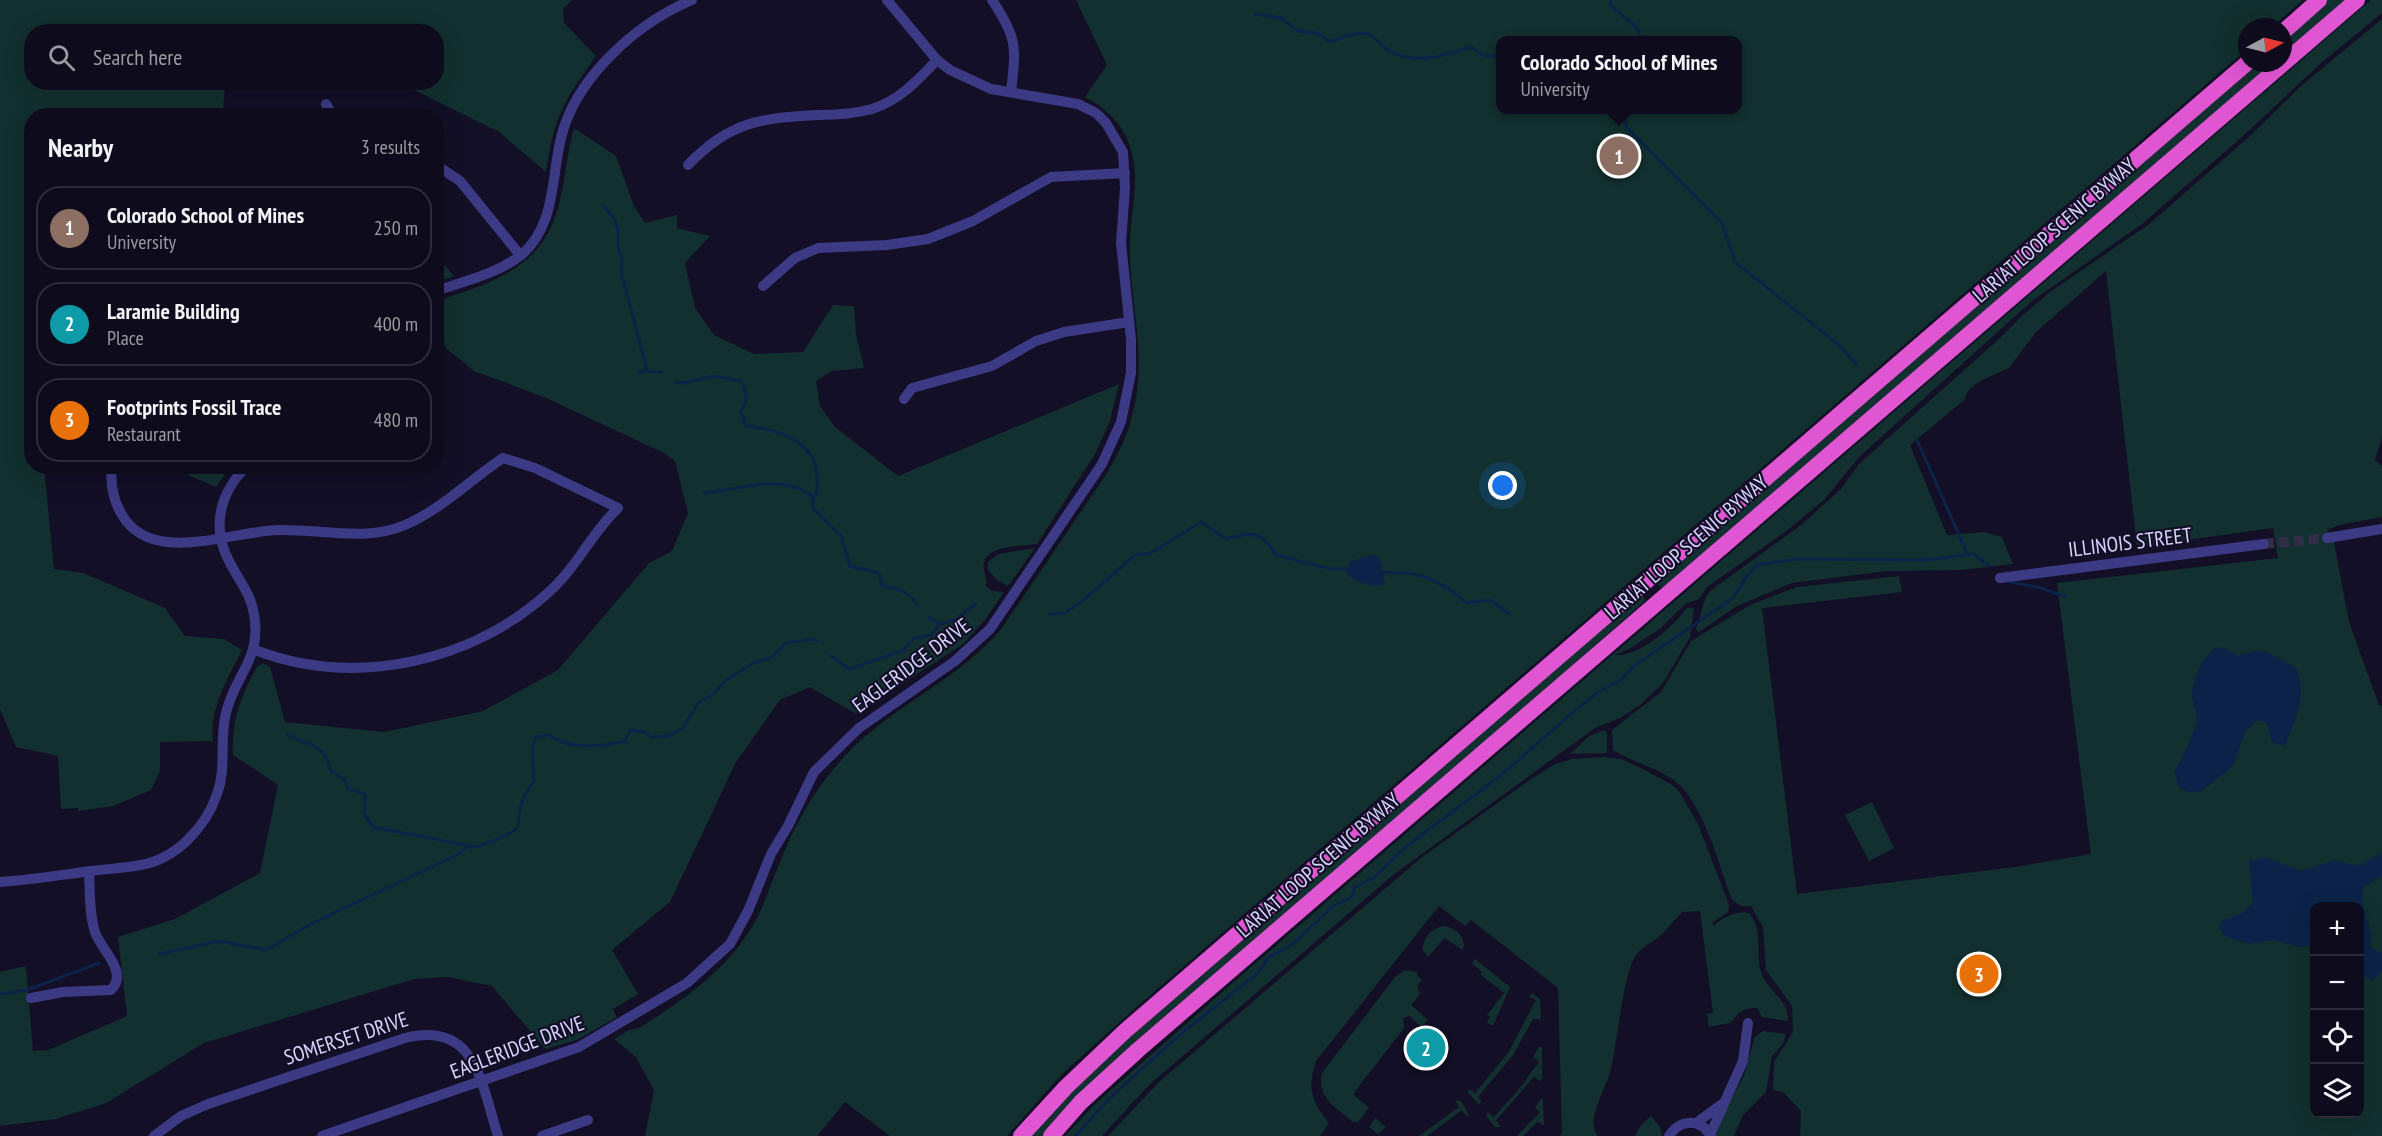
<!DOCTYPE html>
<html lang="en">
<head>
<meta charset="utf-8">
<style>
  :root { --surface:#0e0b1c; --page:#171425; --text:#f1f3f6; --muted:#9b9ba3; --line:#2e2b3b; --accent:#00e5ff }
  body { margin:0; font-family:"PT Sans Narrow",sans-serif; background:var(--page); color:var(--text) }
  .controls { position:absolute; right:18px; bottom:18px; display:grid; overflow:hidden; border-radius:12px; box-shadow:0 6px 24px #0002 }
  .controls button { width:54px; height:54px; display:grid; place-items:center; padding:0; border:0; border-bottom:2px solid var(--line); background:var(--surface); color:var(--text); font:30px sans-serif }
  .compass { position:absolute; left:2238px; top:18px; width:54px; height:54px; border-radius:50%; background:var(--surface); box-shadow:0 6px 24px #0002; rotate:83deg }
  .you { position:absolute; left:1503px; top:486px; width:21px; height:21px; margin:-15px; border:4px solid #fff; border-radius:50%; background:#1a73e8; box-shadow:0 0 0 9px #1a73e833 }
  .badge { display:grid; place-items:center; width:39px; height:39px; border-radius:50%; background:var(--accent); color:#fff; font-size:20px; font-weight:700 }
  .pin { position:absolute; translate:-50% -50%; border:3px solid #fff; box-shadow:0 2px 6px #0006 }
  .popup { position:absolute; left:1496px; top:36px; width:246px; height:78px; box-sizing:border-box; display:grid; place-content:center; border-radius:12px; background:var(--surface); filter:drop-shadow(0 2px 4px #0005); font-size:20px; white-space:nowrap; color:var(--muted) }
  .popup b { font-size:22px; color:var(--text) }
  .popup::after { content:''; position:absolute; left:50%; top:100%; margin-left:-12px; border:12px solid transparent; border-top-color:var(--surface) }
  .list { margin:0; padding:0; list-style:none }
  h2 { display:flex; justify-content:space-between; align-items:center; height:78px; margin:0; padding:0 24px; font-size:26px }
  h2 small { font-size:20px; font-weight:400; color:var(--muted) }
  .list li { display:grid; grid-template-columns:39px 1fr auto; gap:18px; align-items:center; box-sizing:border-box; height:84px; margin:0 12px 12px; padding:0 12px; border:2px solid var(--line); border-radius:24px }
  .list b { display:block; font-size:22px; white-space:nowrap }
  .list p { margin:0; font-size:20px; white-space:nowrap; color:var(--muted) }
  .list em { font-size:20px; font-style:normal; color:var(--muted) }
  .icon { flex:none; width:33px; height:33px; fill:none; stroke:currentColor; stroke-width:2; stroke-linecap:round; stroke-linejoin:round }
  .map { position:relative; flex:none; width:2382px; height:1136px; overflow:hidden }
  .search { position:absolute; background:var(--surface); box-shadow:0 6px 24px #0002; left:24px; top:24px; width:420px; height:66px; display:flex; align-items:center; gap:15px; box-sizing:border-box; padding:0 21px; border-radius:24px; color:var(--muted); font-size:22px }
  .panel { position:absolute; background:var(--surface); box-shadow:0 6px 24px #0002; left:24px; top:108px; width:420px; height:366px; border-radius:24px }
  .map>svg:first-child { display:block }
  .green { fill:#12302f; fill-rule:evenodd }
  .water { fill:#0c2248 }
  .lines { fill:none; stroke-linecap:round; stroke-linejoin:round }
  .stream { stroke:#0c2248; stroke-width:3 }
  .minor-tunnel { stroke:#312d47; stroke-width:10; stroke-dasharray:10 5; stroke-linecap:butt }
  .minor { stroke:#3d3a85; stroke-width:10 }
  .trunk { stroke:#e055d1; stroke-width:16 }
  .labels { text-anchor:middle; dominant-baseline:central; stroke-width:4.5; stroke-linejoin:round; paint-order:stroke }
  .street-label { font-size:21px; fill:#d9d4ff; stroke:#130f26 }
</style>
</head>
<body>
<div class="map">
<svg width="2382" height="1136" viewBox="0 0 2382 1136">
  <rect width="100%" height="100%" fill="#130f26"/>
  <!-- green -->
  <g class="green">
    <path d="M0,0h572l-9,9 1,14 32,33c-32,45 -42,60 -50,116l-47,-40 -99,-49 36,-1v-50h-404v50l193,1 -2,32 -191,1v149l-7,12 7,66v123l12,1 10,102 29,4 82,35 20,28 39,3 18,11c-14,28 -33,59 -29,91l-53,1v29l-9,19 -38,16 -35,5v-3l-17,1 -3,-53 -42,-9 -16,-38z"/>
    <path d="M1076,0h1227l-31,27h-25v22l-1115,962 -70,63 -55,62h-117l-45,-34 -28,34h-172l9,-46 -18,-33 -22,-18 15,-9 10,-2c43,-27 88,-58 114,-103 11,-18 16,-38 25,-58 14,-36 33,-73 59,-102 46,-56 118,-81 164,-136 26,-37 51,-75 77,-113 18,-27 39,-54 50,-86 24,-73 0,-120 2,-189 1,-30 10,-62 1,-91 -6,-24 -25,-42 -46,-53l22,-32zM1500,40h238v70h-238z"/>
    <polygon points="2327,0 2347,0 2283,56 2283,38"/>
    <path d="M2371,0h11v13l-61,50 -79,74 -100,87 -110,77 -173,156 -35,43 -39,32 -78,55 -8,12 -14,5 -24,24 -32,21 -15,6c25,2 57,-26 73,-47h7l-4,29 -27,46 -23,22 -20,13 -25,10 -202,147 -245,211 -46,50h-37l30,-32 148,-130z"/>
    <path d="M2382,19v418l-7,23 7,6v51l-43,8 -12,5 6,7 16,85 30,83 3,1v430h-582l1,-25 -18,-19 -10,-2 1,-28 19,-30 -1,-26 -26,-36 -3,-43 -12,-21h-10l-9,-6c-13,-34 -28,-96 -57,-119 -19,-14 -43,-19 -62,-31l-1,-20 49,-38 30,-51 59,-36 47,-18 102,-11 3,16 -140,16 35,286 218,-27 76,-13 -34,-271 221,-25 -5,-30 -136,19 -31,-276 -70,61 -27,36 -27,12 -13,9 -5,11 -54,45 37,90 38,-3 17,5 11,27 -52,6 -74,1 -95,12 -55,23 -38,26 -3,-3 9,-30 5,-8 91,-66 40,-36 18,-25 141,-126 25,-25 25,-21 98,-67 101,-88 52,-51zM2314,906h46v208h-46z"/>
    <polygon points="2254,63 2275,63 1663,589 1654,581"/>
    <path d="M574,128l42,28 18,50 11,17 32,-8v13l33,8 -25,27 10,45 19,27 40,19 49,-2 30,-47 21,1 2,29 8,33 -32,3 -16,10 4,25 15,21 63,49 221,-92 -9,37 -15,33 -58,90c-14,2 -50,1 -53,19 -2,9 4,14 2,23l6,5 12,1 -19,28 -22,24 -107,70 -46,-27 -30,13 -44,62 -66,140 -58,48 26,44 -25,15 4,8 -40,23 -32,9 -53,-63 -44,-9 -34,2 -210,64 -98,60 -50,16 -56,7v-154l26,-6 7,85 15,-1 79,-34 -9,-79 57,-18 85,-46 18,-88 -45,-30c-2,-33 8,-60 24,-88l6,-4 7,4 15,55 99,10 99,-21 75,-41 91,-107 23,-12 16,-38 -13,-52 -11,-8 -120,-56 -70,-26 -28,-23 -9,-24v-23c57,-19 109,-34 123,-101 6,-24 7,-48 14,-72z"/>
    <polygon points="436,256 437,256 454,276 437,282"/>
    <polygon points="184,467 184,466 230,467 216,487 184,473"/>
    <polygon points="1035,548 1008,586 997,580 988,570 988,562 998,554"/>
    <polygon points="1640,593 1646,600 1044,1136 1027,1136 1100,1061"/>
    <polygon points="1603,730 1607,733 1607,753 1570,754 1588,737"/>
    <path d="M1602,757l19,2 20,9 28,15 10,8 19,33 31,81 -1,7 -16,11 2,3c7,-8 25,-16 35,-13 15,18 6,38 12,59 6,19 28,27 27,49l-26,-4 -5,-9c-12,-1 -20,5 -26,15l-22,4 -2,-13 6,-1 -13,-102 -17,1c-9,7 -14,16 -22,23 -8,8 -18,10 -25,20 -14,22 -18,88 -26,117 -5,19 -25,49 -12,64h-39l3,-3 -4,-145 -87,-68 -6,6 -26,-20 -123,155c-9,28 -5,39 13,62l-9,13h-212l52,-55 261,-223 110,-79 24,-15 17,-5z"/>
    <polygon points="1872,802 1894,848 1869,861 1845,815"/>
    <path d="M1444,926c12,2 23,11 19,24l-19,-12 -16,19 -6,-8c2,-12 10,-21 22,-23z"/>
    <polygon points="1475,959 1510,987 1493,1026 1487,1022 1490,1017 1487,1015 1504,993 1480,974 1482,972 1472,963"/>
    <path d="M1405,970l12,2v4l5,4 -5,6 3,8 -9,11 17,15 -6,7 -13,-11 -6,2 1,10 -51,66 16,14 -11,14h-5c-16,-13 -37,-25 -31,-49l73,-96z"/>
    <polygon points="1532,993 1540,999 1541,1019 1533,1019 1513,1055 1478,1097 1482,1102 1478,1104 1468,1092 1469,1089 1475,1093 1508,1053 1536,1000 1529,997"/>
    <polygon points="1763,1031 1786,1034 1783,1044 1772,1056 1766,1092 1743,1115 1734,1136 1716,1136 1723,1115 1744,1075 1755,1037"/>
    <polygon points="1539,1047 1542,1047 1542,1079 1540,1081 1534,1077 1496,1120 1501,1127 1495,1127 1487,1117 1487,1112 1494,1117 1516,1093 1539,1062 1533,1057"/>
    <polygon points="1541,1099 1543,1100 1544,1125 1537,1122 1523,1136 1517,1136 1540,1112 1535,1107"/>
    <polygon points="1455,1100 1461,1101 1469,1115 1466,1116 1462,1110 1427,1136 1419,1136 1459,1107"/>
    <polygon points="1651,1116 1660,1127 1662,1136 1635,1136 1641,1125"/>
    <polygon points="1375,1118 1386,1127 1378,1134 1369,1127"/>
  </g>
  <!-- water -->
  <g class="water">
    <path d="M1374,555l6,3 5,26c-13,5 -27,-2 -38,-9l3,-14z"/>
    <path d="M2221,647l18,9 15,-5h11l31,17c12,28 -1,52 -11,78l-13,-4 -4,-16 -5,-5h-6c-15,8 -16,27 -22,40 -6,13 -12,12 -20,19 -13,12 -19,17 -36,7l-5,-15c7,-12 21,-39 23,-52 0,-9 -4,-15 -5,-23 0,-16 12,-48 29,-50z"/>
    <polygon points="2382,853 2382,876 2363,887 2362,900 2371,934 2370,947 2382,954 2382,970 2373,981 2360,974 2360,906 2314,906 2314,945 2301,947 2272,940 2249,944 2224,936 2219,927 2222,921 2242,913 2253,903 2249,860 2267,858 2301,871 2335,860 2358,866"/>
  </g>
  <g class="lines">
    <!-- stream -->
    <g class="stream">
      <polyline points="1610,0 1611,6 1638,28 1639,40"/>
      <path d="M1255,14l26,4 17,13 20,2 10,8c11,-1 21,-7 31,-8 16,-1 19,12 31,18 27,15 55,4 81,-4l13,9h16"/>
      <polyline points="1622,110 1627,128 1722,223 1735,262 1839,345 1857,365"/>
      <polyline points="604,206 615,220 618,230 618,248 623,262 621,272 647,370"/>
      <polyline points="638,371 661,372"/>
      <path d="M676,382l8,1 30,-7 27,5c6,10 8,20 0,30l5,15c30,3 68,14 71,48 1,12 1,17 -5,27"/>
      <polyline points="1917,440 1968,555"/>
      <path d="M704,493c35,-3 77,-21 108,3l1,12 28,28 9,30 29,7 3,12c15,4 29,7 36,21"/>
      <path d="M1380,572c8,1 15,1 23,1 24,1 47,14 63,30l24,-3 19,14"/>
      <polyline points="2010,582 2041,588 2066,597"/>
      <path d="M1049,614l16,-1 15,-10 55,-48 16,-2 50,-31 25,17c27,-8 35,-8 50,16l55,14h18"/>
      <polyline points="929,618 940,624"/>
      <polyline points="830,655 849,669 904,650 913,639 931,635 940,624 955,620 976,604"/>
      <path d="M287,734c22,13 38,9 44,37l14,9 3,8 17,7 -1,19 9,13 103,20 27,-10 15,-9c1,-19 3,-31 16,-46l-2,-34 4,-11 13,-2c20,15 53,12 76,6l5,-11 14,2 8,5 17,-1 14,-8 15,-25 14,-8 14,-15 28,-17 18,-6 14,-14 26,-4 5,2"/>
      <polyline points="159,954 220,941 266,950 313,923 459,854 468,846"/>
      <polyline points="0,994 27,990 99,963"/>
      <polyline points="1075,1136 1112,1096 1183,1032 1258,973 1268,958 1294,943 1332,907 1352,897 1355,887 1373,878 1408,845 1500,776 1578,708 1600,691 1621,680 1634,666 1733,598 1746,577 1757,565 1798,559 1925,560 1974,554 1989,566"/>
    </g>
    <!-- minor-tunnel -->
    <polyline class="minor-tunnel" points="2264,544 2327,538"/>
    <!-- minor -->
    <g class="minor">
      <path d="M992,0c26,39 24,47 19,92"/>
      <polyline points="326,104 333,116"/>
      <polyline points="436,165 460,181 520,255"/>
      <path d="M688,165c41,-43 72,-47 129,-50 18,0 37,-1 55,-6 28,-9 46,-29 65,-49"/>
      <polyline points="763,286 795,258 818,248 887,245 928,239 973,221 1051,177 1125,173"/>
      <path d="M436,291c29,-10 60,-17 84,-35 36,-29 31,-78 41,-118 14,-60 76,-115 131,-138"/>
      <polyline points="904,399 912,388 992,366 1036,341 1064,332 1129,322"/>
      <path d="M112,466c-2,18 1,34 10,49 30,51 109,16 157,15 41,-1 87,12 126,-5 36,-15 66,-46 98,-67l32,10 83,40c-25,23 -41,59 -69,84 -78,71 -195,96 -294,58"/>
      <polyline points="2327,538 2382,529"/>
      <polyline points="2000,578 2264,544"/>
      <path d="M0,882c30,-2 61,-7 91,-11 16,-2 33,-3 50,-6 35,-6 65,-38 76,-71 10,-27 2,-54 9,-81 9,-39 36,-53 28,-99 -3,-20 -16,-35 -25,-53 -18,-34 -9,-69 18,-95"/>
      <path d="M31,998l32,-6 48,-2c18,-18 -10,-40 -16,-58 -6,-18 -5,-42 -6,-61"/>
      <polyline points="1696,1123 1722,1104"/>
      <polyline points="1710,1135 1743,1061 1748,1023"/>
      <path d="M154,1136l27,-20 27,-12 197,-66c71,-18 76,45 93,98"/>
      <polyline points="322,1136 579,1047 687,983 730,944 748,911 771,854 788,826 814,772 859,728 955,661 990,629 1102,464 1121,422 1131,373 1131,339 1121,243 1125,188 1123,152 1106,123 1096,113 1078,104 991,89 950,70 937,60 887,0"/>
      <polyline points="542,1136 588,1120"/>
      <path d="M1669,1136c11,-17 31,-18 42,0"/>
    </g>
    <!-- trunk -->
    <g class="trunk">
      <polyline points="2283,32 2319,0"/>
      <polyline points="1021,1136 1066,1087 1125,1031 2247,63"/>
      <polyline points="1051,1136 1081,1102 1138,1050 2357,0"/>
    </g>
  </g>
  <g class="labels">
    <!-- street labels -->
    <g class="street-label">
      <text transform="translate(2054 230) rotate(-41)">LARIAT LOOP SCENIC BYWAY</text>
      <text transform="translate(2130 542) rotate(-7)">ILLINOIS STREET</text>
      <text transform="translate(1686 547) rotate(-41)">LARIAT LOOP SCENIC BYWAY</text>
      <text transform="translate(911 665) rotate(-37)">EAGLERIDGE DRIVE</text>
      <text transform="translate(1318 865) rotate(-41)">LARIAT LOOP SCENIC BYWAY</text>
      <text transform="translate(346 1038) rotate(-18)">SOMERSET DRIVE</text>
      <text transform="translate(517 1047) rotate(-21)">EAGLERIDGE DRIVE</text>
    </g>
  </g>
</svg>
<div class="controls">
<button>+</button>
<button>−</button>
<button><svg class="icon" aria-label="locate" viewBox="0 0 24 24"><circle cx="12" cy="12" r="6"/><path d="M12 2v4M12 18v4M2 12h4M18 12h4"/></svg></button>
<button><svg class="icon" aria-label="layers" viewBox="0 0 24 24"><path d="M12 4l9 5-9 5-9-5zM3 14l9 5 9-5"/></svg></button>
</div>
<svg class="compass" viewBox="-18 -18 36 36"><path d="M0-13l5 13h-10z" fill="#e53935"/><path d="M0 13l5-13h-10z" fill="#9b9ba3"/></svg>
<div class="you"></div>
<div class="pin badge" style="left:1619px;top:156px;background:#8d6e63">1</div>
<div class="popup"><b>Colorado School of Mines</b>University</div>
<div class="pin badge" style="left:1426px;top:1048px;background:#0f9aa8">2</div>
<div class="pin badge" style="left:1979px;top:974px;background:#e8710a">3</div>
<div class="search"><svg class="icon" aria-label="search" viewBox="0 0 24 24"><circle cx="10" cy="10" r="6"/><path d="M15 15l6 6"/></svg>Search here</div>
<section class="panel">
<h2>Nearby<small>3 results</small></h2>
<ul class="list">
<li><span class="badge" style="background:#8d6e63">1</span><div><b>Colorado School of Mines</b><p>University</p></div><em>250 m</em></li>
<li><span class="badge" style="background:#0f9aa8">2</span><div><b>Laramie Building</b><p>Place</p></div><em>400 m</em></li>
<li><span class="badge" style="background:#e8710a">3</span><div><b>Footprints Fossil Trace</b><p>Restaurant</p></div><em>480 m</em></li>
</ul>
</section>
</div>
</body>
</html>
